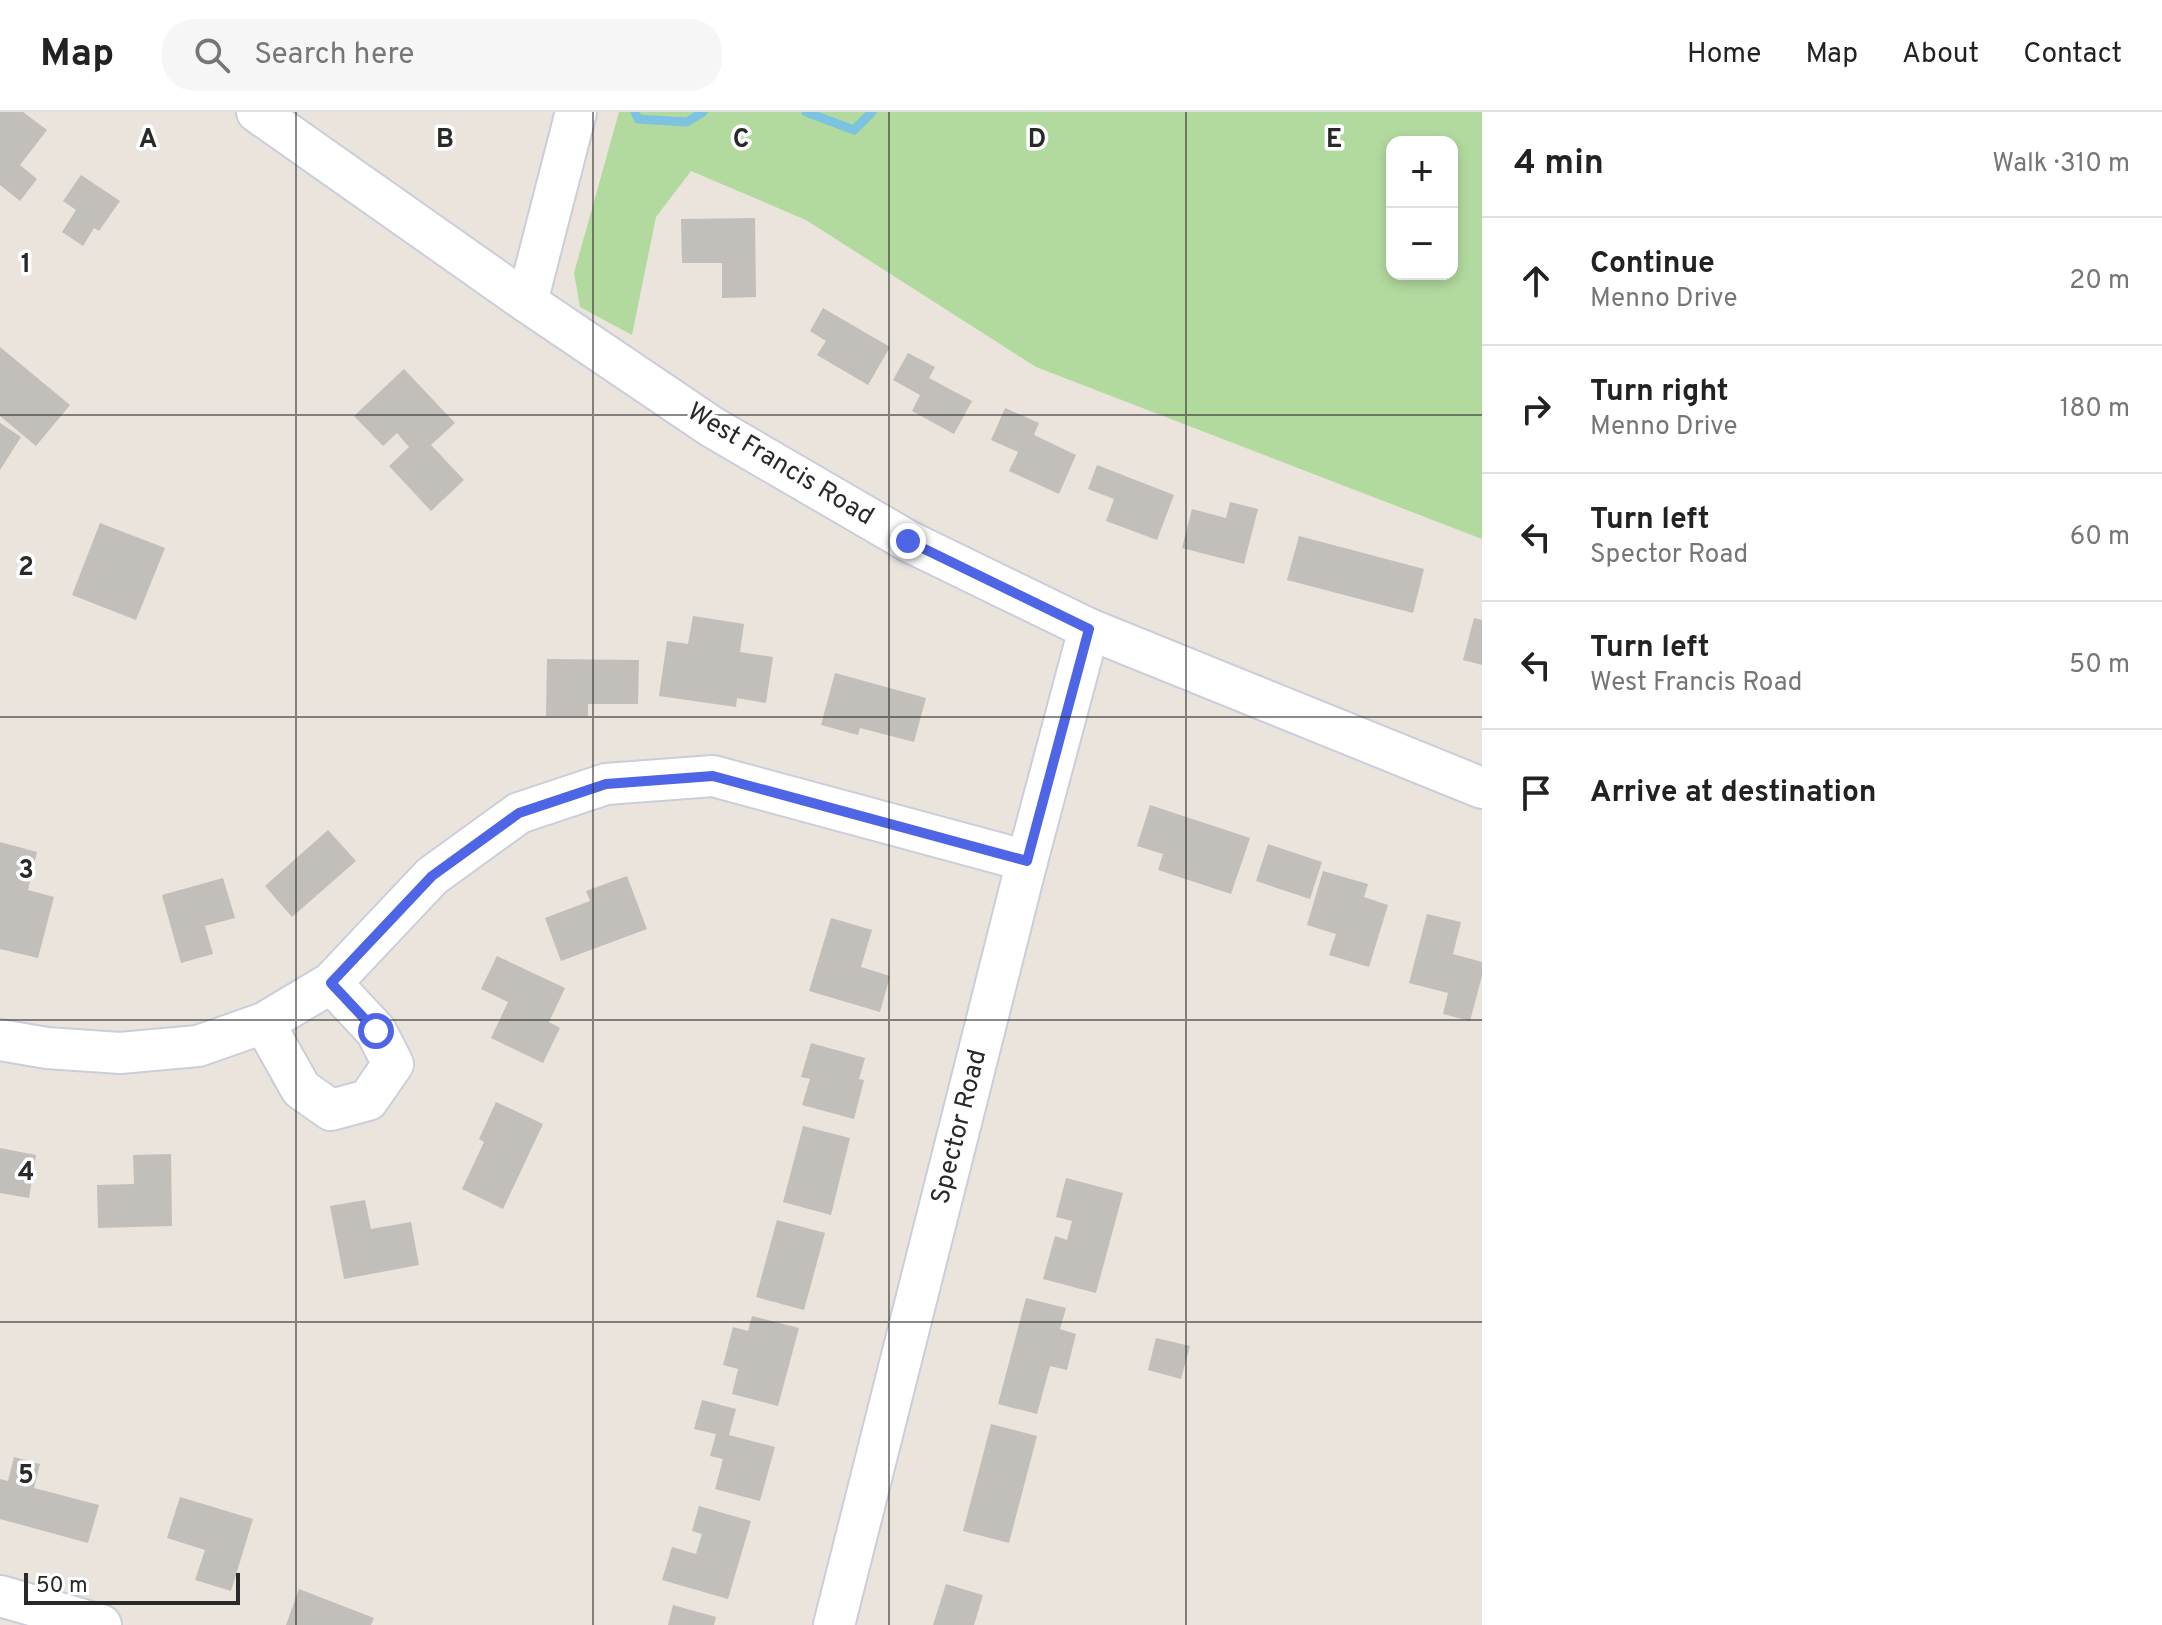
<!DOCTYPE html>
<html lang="en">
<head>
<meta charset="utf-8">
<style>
  :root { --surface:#fff; --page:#f6f6f6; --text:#222; --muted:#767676; --line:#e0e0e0 }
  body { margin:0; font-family:Overpass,sans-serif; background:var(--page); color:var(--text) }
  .controls { position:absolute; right:24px; top:24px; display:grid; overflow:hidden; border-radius:16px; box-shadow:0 4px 12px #0003 }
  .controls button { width:72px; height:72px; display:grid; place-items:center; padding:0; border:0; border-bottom:2px solid var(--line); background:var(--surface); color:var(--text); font:40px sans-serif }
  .scale { position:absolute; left:24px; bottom:20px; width:216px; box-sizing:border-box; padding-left:8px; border:4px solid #292929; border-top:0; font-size:22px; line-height:28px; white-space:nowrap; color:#292929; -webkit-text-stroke:6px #fff; paint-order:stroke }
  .stop { position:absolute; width:24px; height:24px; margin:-18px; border:6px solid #4e66e5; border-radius:50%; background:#fff }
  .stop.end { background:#4e66e5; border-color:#fff; box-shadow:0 2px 8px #0008 }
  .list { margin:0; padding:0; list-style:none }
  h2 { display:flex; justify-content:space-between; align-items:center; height:104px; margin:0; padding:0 32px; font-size:34px }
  h2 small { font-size:26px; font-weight:400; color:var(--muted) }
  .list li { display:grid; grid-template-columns:52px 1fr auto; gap:24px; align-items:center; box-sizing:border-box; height:128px; padding:0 32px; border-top:2px solid var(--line) }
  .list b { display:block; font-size:30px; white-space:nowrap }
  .list p { margin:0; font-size:26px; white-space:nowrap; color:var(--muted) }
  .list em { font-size:26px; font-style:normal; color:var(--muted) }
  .icon { flex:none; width:44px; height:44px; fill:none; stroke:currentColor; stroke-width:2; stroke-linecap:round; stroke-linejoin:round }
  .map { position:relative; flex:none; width:1482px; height:1513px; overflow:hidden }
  header { display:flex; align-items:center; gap:48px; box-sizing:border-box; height:112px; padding:0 40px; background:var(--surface); border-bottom:2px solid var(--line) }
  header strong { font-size:38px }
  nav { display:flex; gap:44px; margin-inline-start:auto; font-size:28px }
  .search { width:560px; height:72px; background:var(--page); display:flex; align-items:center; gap:20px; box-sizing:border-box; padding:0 28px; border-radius:32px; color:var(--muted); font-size:30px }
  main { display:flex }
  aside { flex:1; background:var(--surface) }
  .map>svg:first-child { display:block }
  .green { fill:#b2da9f; fill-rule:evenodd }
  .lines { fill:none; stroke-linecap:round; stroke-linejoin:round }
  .stream { stroke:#7bc3e1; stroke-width:9 }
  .building { fill:#c2beb9 }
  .minor-casing { stroke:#cbcdd9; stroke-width:44 }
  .minor { stroke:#fff; stroke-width:40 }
  .route { stroke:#4e66e5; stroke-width:10 }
  .grid { fill:none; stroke:#292929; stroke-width:2; stroke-opacity:0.55 }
  .labels { text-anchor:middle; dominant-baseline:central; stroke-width:7; stroke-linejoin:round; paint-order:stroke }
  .street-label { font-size:26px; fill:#292929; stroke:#fff }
  .grid-label { font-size:26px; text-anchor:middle; font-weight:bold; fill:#292929; stroke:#fff; stroke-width:7; stroke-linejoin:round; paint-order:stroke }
</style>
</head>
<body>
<header>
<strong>Map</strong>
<div class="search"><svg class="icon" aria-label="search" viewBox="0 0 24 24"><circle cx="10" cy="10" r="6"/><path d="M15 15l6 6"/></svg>Search here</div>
<nav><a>Home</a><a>Map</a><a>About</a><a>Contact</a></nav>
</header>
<main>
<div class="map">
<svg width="1482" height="1513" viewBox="0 0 1482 1513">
  <rect width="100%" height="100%" fill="#eae4dd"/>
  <!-- green -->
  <path class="green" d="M619,0h863v427l-446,-172 -230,-147 -115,-49 -35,46 -24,118 -52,-28 -6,-34zM1392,30h60v132h-60z"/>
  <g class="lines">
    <!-- stream -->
    <g class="stream">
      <polyline points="635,0 638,7 687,10 703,0"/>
      <polyline points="806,0 854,18 872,0"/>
    </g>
  </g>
  <!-- building -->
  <g class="building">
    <polygon points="0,0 23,0 47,18 20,53 37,67 20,89 0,73"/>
    <polygon points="81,63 120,89 99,119 94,116 83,134 62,120 76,98 63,89"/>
    <polygon points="755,106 756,185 722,186 722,151 682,151 681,107"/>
    <polygon points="823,196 890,235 868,273 817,243 826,229 810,219"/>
    <polygon points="0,235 70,293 36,334 0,304"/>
    <polygon points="908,241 935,255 929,266 972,289 954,322 912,299 920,283 893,268"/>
    <polygon points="404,257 455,311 431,333 464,368 431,399 389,354 409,335 397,321 383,334 354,304"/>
    <polygon points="1005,296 1039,311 1034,323 1076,343 1059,382 1009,359 1018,340 991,328"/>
    <polygon points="0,311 21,325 0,358"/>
    <polygon points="1097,353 1174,383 1157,428 1106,409 1114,387 1088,377"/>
    <polygon points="1230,390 1258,397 1244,452 1182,436 1192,397 1226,406"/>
    <polygon points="100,411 165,436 136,508 72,483"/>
    <polygon points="1299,424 1424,457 1413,501 1287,468"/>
    <polygon points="693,504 744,512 740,540 773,545 766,591 737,586 736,595 659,584 667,529 688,532"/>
    <polygon points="1474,506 1482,508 1482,553 1463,548"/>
    <polygon points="547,547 639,548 638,592 588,592 588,604 546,604"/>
    <polygon points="835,561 926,586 914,630 860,616 858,623 821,613"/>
    <polygon points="1150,693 1250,726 1231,782 1158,758 1163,742 1137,734"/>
    <polygon points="328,718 356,749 292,805 265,774"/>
    <polygon points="0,730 37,740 28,778 54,785 38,846 0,837"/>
    <polygon points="1268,732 1322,750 1310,787 1256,769"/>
    <polygon points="1323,759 1368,772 1364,785 1388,793 1369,855 1329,843 1336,822 1307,813"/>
    <polygon points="627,764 647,817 561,849 545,806 590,789 586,779"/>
    <polygon points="223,766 235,806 205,814 213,842 181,851 162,783"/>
    <polygon points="1427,802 1461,810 1453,842 1482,850 1482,864 1470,909 1443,902 1448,881 1409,871"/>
    <polygon points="831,806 872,818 861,855 890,864 880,900 809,879"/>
    <polygon points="497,844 565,876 549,910 560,916 543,951 491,926 508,890 481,877"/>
    <polygon points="811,931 865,946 859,967 864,968 854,1007 802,993 810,967 801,965"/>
    <polygon points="496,990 543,1012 503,1097 462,1077 484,1030 479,1027"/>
    <polygon points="803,1014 850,1026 831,1103 783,1090"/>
    <polygon points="0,1036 36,1043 29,1086 0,1081"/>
    <polygon points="171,1042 172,1114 98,1116 97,1073 134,1072 133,1043"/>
    <polygon points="1066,1066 1123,1081 1096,1181 1043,1167 1055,1124 1067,1128 1072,1109 1056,1105"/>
    <polygon points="365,1088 371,1117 411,1110 419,1153 344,1167 330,1094"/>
    <polygon points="777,1108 825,1121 804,1198 756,1185"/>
    <polygon points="1026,1186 1066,1196 1060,1217 1076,1222 1067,1258 1050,1254 1037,1302 998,1292"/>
    <polygon points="752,1204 799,1216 778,1294 732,1282 738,1257 723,1253 733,1215 748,1219"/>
    <polygon points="1156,1226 1190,1234 1181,1267 1148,1258"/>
    <polygon points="702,1288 736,1297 729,1323 775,1335 760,1389 715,1377 723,1347 710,1344 716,1322 694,1317"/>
    <polygon points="991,1312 1037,1324 1009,1431 963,1419"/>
    <polygon points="14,1345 40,1352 34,1376 99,1393 88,1431 0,1407 0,1367 8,1369"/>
    <polygon points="180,1385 253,1407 231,1479 195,1468 205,1438 167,1426"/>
    <polygon points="699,1394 751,1409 728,1487 662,1468 672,1435 696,1442 702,1422 692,1419"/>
    <polygon points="946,1472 983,1483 974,1513 933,1513"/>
    <polygon points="299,1477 374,1506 371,1513 286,1513"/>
    <polygon points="673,1493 716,1505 714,1513 668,1513"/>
  </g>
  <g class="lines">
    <!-- minor casing -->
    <g class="minor-casing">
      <g id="minor">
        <polyline points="257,0 527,190 712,315 908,429 1089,517 1482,676"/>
        <polyline points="527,190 576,0"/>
        <polyline points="264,911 301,977 331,998 368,988 393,952 376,919 331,871"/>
        <polyline points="0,928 47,936 120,941 198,934 264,911 331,871 432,764 519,701 606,672 713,664 1027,749"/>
        <polyline points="0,1484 101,1513"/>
        <polyline points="834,1513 1027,749 1089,517"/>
      </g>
    </g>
    <!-- minor -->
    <use href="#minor" class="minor"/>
  </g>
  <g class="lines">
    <!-- route -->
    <polyline class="route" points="376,919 331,871 432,764 519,701 606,672 713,664 1027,749 1089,517 908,429"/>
  </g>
  <!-- grid -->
  <path class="grid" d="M296,0v1513M593,0v1513M889,0v1513M1186,0v1513M0,303h1482M0,605h1482M0,908h1482M0,1210h1482"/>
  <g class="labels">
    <!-- street labels -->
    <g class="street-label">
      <text transform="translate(780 353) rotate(31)">West Francis Road</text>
      <text transform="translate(960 1015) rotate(-76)">Spector Road</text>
    </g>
  </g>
  <g class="grid-label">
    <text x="148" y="35">A</text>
    <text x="445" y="35">B</text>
    <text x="741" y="35">C</text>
    <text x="1037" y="35">D</text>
    <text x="1334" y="35">E</text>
    <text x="26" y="160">1</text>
    <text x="26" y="463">2</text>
    <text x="26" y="766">3</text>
    <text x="26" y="1068">4</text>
    <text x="26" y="1371">5</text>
  </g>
</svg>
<div class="controls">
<button>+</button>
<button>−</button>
</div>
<div class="scale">50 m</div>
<div class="stop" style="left:376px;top:919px"></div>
<div class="stop end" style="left:908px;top:429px"></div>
</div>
<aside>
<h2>4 min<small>Walk · 310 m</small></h2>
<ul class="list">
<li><svg class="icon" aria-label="ahead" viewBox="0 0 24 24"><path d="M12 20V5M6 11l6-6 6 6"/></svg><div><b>Continue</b><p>Menno Drive</p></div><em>20 m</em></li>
<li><svg class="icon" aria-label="right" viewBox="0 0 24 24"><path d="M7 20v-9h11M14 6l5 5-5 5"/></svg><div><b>Turn right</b><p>Menno Drive</p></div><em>180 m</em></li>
<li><svg class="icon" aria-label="left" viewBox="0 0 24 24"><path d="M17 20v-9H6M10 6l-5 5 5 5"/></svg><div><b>Turn left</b><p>Spector Road</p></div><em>60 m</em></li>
<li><svg class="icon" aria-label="left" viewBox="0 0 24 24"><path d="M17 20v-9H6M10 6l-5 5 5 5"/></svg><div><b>Turn left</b><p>West Francis Road</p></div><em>50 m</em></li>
<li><svg class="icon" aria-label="arrive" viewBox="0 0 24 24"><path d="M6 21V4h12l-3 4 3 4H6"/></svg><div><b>Arrive at destination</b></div></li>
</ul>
</aside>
</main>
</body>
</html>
